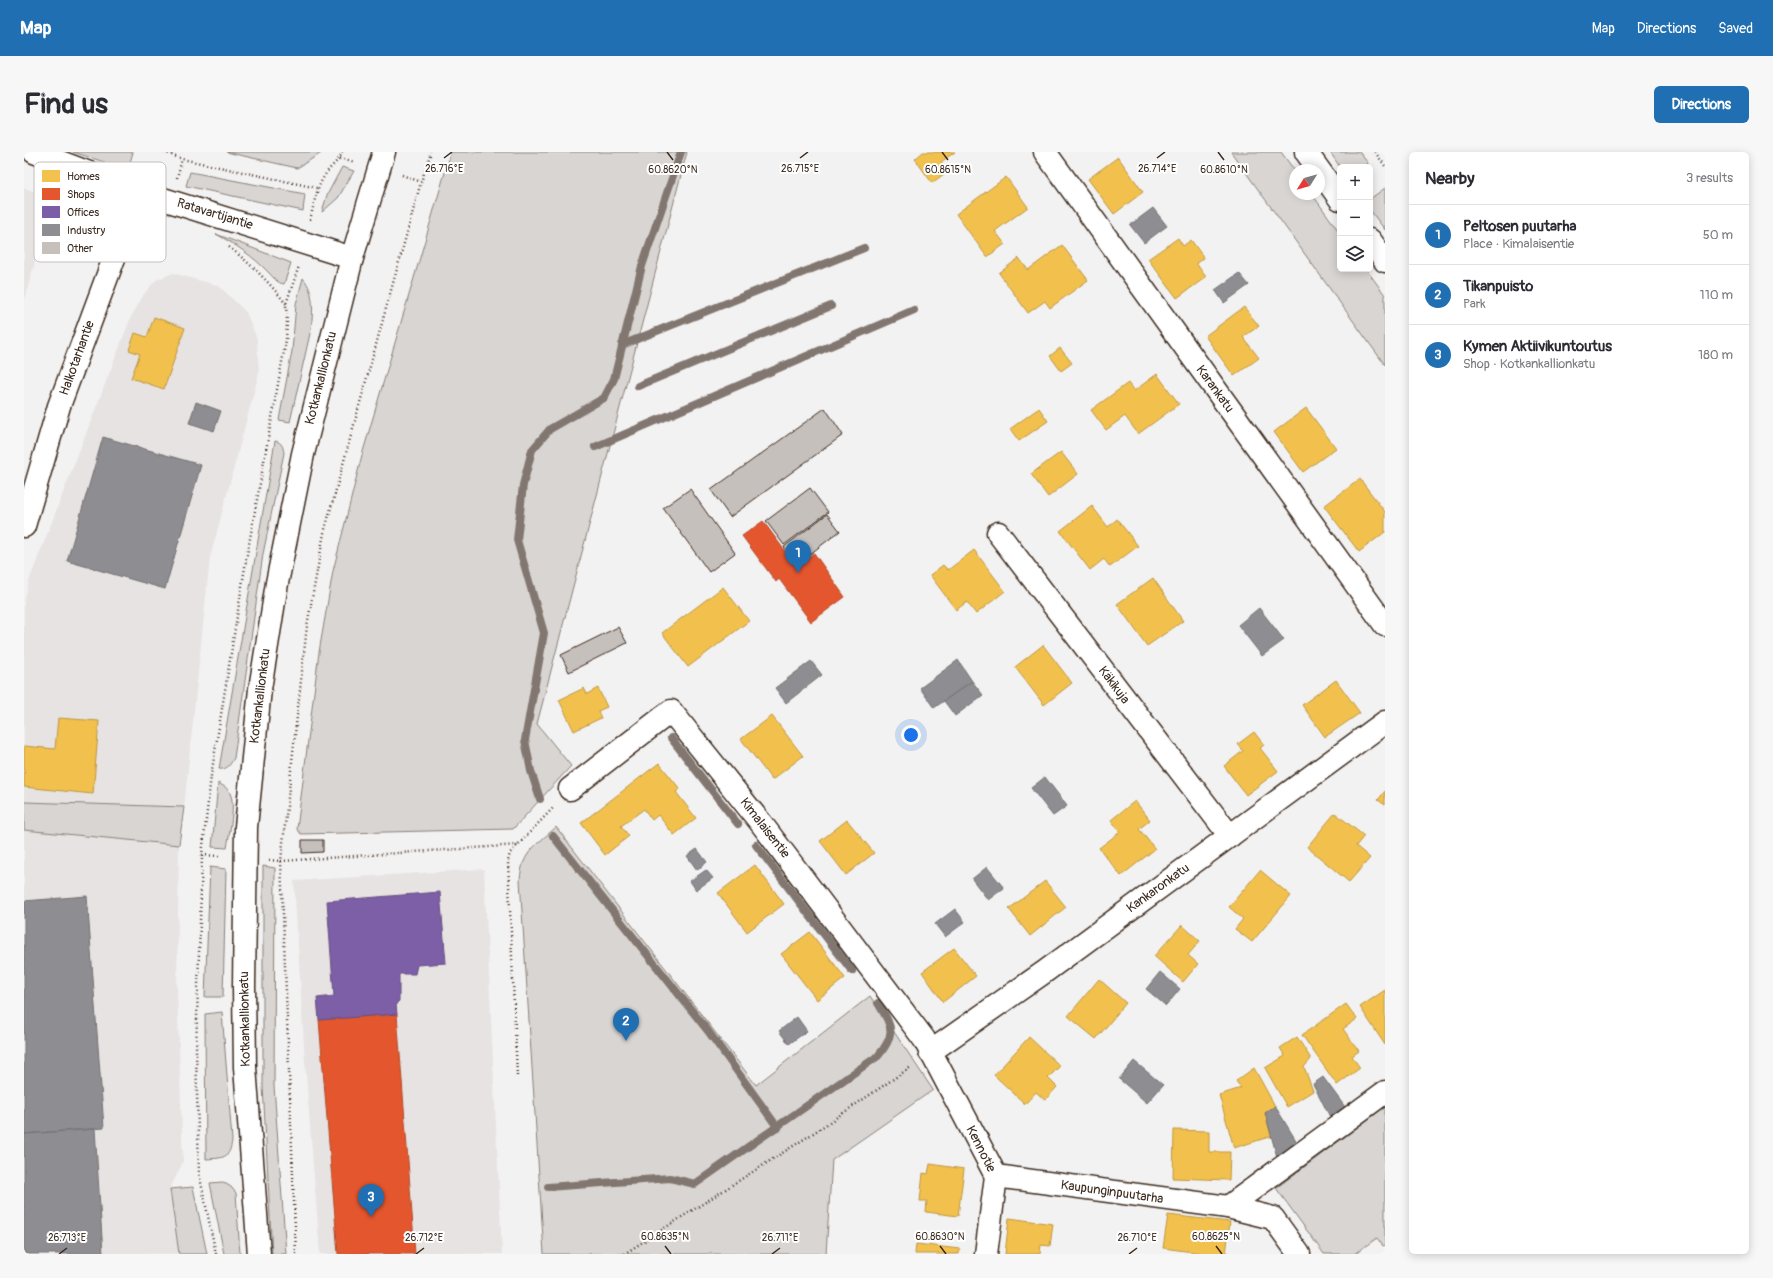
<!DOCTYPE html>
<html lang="en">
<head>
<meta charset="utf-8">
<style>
  :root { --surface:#fff; --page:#f7f7f7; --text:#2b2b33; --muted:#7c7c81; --line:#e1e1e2; --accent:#1f6fb2 }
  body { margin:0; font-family:Pangolin,sans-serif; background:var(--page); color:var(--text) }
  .controls { position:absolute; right:12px; top:12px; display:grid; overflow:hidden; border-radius:6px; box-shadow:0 2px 10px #0003 }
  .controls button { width:36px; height:36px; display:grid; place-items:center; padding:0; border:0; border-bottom:1px solid var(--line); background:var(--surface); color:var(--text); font:20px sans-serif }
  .compass { position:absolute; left:1265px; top:12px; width:36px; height:36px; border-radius:50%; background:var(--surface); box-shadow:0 2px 10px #0003; rotate:233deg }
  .you { position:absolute; left:887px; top:583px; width:14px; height:14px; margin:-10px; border:3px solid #fff; border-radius:50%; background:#1a73e8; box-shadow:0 0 0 6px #1a73e833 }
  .badge { display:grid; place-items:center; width:26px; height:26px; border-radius:50%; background:var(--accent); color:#fff; font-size:13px; font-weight:700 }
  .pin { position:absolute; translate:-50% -33px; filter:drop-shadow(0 1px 2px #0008) }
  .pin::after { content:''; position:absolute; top:21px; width:14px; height:12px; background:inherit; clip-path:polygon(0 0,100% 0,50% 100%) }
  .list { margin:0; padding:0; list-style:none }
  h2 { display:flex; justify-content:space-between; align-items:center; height:52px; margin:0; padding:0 16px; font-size:17px }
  h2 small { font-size:13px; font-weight:400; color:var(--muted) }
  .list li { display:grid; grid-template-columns:26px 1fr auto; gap:12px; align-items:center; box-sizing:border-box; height:60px; padding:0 16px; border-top:1px solid var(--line) }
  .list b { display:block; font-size:15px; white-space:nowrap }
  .list p { margin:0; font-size:13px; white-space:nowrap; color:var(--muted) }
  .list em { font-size:13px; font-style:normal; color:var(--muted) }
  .icon { flex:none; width:22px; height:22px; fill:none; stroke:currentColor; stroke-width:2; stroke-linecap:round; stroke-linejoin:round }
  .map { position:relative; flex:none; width:1361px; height:1102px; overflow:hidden; border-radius:6px }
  header { display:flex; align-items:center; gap:24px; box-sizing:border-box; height:56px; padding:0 20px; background:var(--accent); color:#fff }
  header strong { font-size:19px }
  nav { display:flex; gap:22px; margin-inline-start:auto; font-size:14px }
  .intro { display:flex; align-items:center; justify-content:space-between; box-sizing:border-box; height:96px; padding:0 24px }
  h1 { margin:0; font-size:28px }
  .button { padding:10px 18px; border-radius:6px; background:var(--accent); color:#fff; font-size:14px; font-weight:700 }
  main { display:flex; gap:24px; padding:0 24px }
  aside { flex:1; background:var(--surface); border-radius:6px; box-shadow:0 2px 10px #0003 }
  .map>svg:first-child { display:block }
  .built { fill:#e6e3e2 }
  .green { fill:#d8d5d2; stroke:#8a8078 }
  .homes { fill:#f2c14e; stroke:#bb9440 }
  .shops { fill:#e4572e; stroke:#b14a29 }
  .offices { fill:#7b5ea7; stroke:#684e7e }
  .industry { fill:#8d8d92; stroke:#746f6f }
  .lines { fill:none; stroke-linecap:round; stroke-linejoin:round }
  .stream { stroke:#827770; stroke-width:8 }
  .building { fill:#c6c0bd; stroke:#3b2a1e }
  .minor-casing { stroke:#3b2a1e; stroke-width:25 }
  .tertiary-casing { stroke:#3b2a1e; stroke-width:25 }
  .path { stroke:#3b2a1e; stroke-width:2.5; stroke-dasharray:1 3; stroke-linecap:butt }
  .minor { stroke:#fff; stroke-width:22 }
  .tertiary { stroke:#fff; stroke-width:22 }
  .ticks { fill:none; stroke:#3b2a1e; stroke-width:1.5 }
  .labels { text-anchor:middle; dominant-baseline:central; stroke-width:4; stroke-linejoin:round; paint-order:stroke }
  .street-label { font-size:13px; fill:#3b2a1e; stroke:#fff }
  .key { fill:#fff; stroke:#c4bfbc; stroke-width:1 }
  .key-label { font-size:11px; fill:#3b2a1e }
  .ticks-label { font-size:10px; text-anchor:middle; fill:#3b2a1e; stroke:#fff; stroke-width:4; stroke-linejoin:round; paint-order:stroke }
</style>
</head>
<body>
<header>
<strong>Map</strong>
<nav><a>Map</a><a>Directions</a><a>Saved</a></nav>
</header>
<div class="intro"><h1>Find us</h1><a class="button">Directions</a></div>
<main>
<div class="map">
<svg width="1361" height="1102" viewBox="0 0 1361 1102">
  <rect width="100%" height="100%" fill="#f3f2f2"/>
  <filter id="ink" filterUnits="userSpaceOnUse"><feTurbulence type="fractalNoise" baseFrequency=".025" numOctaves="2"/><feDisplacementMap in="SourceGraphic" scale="8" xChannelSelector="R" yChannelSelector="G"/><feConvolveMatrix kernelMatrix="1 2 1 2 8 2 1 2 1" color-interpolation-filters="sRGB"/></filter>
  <g filter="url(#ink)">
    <!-- built -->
    <g class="built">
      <polygon points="0,36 29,45 0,149"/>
      <polygon points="149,121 195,134 222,160 233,187 235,221 186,406 160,655 0,650 0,450 5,429 107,165 120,142 132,128"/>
      <polygon points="0,678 155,693 153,836 159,1010 146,1037 155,1102 0,1102"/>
      <polygon points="460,717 478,1102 296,1102 281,910 270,729"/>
    </g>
    <!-- green -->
    <g class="green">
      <polygon points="49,0 109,0 105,14 99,16"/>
      <polygon points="202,0 299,0 273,16"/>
      <polygon points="427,0 663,0 513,572 547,614 489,677 277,682 273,677 295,500 309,419 338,303"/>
      <polygon points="1207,0 1257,0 1271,19 1271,42 1288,42 1316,81 1316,117 1342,117 1361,143 1361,213"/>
      <polygon points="1306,0 1335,0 1344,11 1342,15 1316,15"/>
      <polygon points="318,15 330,19 314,46 298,60 303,43"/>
      <polygon points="166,20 281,42 279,59 162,34"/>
      <polygon points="1361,36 1361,78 1346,58 1346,47"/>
      <path d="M192,82l75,29 -7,21c-7,-1 -10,-6 -15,-11 -16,-17 -33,-28 -53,-39z"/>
      <path d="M279,126c12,14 10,34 8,51l-21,93 -11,-2 13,-69 4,-47z"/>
      <path d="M251,289c7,1 8,6 9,12l-21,101 -29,204c-4,7 -7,12 -15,11z"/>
      <path d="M194,631c5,3 9,4 12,10 6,11 -1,42 -3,55l-15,-1z"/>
      <polygon points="0,650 160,655 155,693 0,678"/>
      <path d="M532,675l200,258 114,-89 63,94 -101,70 -6,94h-282l-24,-374c2,-29 17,-35 36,-53z"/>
      <polygon points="239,714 251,716 250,934 262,1102 248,1102 239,934"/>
      <polygon points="186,715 202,717 199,845 181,845"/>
      <path d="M198,860l10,128c-2,19 -9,18 -26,19l-1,-145z"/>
      <polygon points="1361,955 1361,1093 1359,1094 1353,1086 1330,1102 1300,1102 1252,1036"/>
      <polygon points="199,1030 207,1035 212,1041 216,1102 200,1102 186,1031"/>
      <polygon points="169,1035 183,1102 155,1102 146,1037"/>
    </g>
    <!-- homes -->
    <g class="homes">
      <polygon points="899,0 931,0 917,10 924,19 908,31 891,7"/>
      <polygon points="1094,5 1119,40 1090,62 1064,27"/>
      <polygon points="982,25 1004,55 971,79 981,92 963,105 932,62"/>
      <polygon points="1154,86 1159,94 1167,88 1180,106 1172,111 1182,125 1153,146 1124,107"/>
      <polygon points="1038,93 1064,128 1026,156 1021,149 1004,161 975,121 995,106 1004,118"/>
      <polygon points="1220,155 1235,174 1219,185 1235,206 1210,224 1181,184"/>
      <polygon points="130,165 161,176 140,237 107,226 116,202 105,198 111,181 123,185"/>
      <polygon points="1036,196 1048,211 1037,219 1026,204"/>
      <polygon points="1133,222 1155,252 1114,282 1101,264 1082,278 1067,258 1104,231 1110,239"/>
      <polygon points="1015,256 1024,269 995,289 986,277"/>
      <polygon points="1282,256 1312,296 1279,320 1250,280"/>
      <polygon points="1037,300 1054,322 1024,345 1007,322"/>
      <polygon points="1336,327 1361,360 1361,380 1335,400 1300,354"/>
      <polygon points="1068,354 1084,375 1093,367 1114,394 1086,415 1080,407 1066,418 1036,379"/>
      <polygon points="950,398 981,439 952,462 943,450 932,458 906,423 919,413 924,418"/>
      <polygon points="1129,426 1159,469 1123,494 1093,452"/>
      <polygon points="699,435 725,469 664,515 638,481"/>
      <polygon points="1019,493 1048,531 1020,553 991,515"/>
      <polygon points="1312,528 1336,561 1301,585 1278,553"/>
      <polygon points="560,536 563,542 574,536 583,555 574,559 577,566 550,579 535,548"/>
      <polygon points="748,564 779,604 748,628 717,587"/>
      <polygon points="34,566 75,569 69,642 0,635 0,594 31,597"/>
      <polygon points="1230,580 1240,593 1236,596 1254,619 1222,643 1200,614 1219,599 1214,592"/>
      <polygon points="635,611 656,637 652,640 672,666 650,683 634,663 628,668 620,657 597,674 605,684 581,703 557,671"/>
      <polygon points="1361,639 1361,653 1354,648"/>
      <polygon points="1111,649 1126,668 1115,677 1131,697 1097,724 1075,696 1096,680 1087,668"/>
      <polygon points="1311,661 1340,684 1332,694 1346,706 1325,730 1283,695"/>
      <polygon points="823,668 850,701 822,723 796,689"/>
      <polygon points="731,713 760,752 723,780 694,741"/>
      <polygon points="1236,718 1267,744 1228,790 1211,777 1219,767 1205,755"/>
      <polygon points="1021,729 1042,755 1006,784 985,757"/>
      <polygon points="1158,773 1176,789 1164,803 1174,812 1159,830 1130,804"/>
      <polygon points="786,780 821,826 793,848 757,802"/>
      <polygon points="930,796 952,824 919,850 898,820"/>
      <polygon points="1075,827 1102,851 1072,887 1044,864"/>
      <polygon points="1361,838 1361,893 1336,855"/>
      <polygon points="1322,852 1333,867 1319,877 1335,899 1328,904 1336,916 1313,933 1278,883"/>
      <polygon points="1005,885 1036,914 1024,926 1033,935 1021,948 1012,940 1001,952 970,923"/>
      <polygon points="1273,885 1287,907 1280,915 1289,939 1263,955 1241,916 1261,904 1256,896"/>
      <polygon points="1230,916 1251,954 1241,961 1248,984 1210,996 1195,943 1217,936 1212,929"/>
      <polygon points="1150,978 1185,979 1185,1000 1206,1000 1205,1028 1149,1026"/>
      <polygon points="906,1012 940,1017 934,1064 902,1060 903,1049 896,1049 899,1021 904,1022"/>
      <polygon points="1144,1063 1206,1070 1202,1102 1184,1102 1139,1096"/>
      <polygon points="985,1066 1029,1072 1026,1094 1017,1093 1016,1102 981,1102"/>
      <polygon points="892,1092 936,1097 935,1102 891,1102"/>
    </g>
    <!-- shops -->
    <g class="shops">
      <polygon points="739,369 772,414 790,401 821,445 787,470 755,427 752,430 718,384"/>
      <polygon points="373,862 391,1102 314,1102 295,868"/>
    </g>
    <!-- offices -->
    <polygon class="offices" points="416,740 422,811 393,813 391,822 375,822 375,849 372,852 373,862 295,868 293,846 310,844 303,749"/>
    <!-- industry -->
    <g class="industry">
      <polygon points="1129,56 1143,74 1120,91 1106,73"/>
      <polygon points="1215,121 1225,133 1200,151 1191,138"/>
      <polygon points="172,250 197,259 190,279 165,271"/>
      <polygon points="79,285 177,313 141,437 43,409"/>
      <polygon points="1235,456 1260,488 1238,504 1214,473"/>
      <polygon points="934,508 948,529 910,556 896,536"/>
      <polygon points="787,509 798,523 762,551 751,536"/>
      <polygon points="948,529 959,543 931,564 920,549"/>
      <polygon points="1021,625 1043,654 1029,664 1007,636"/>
      <polygon points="673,697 683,710 673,718 663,704"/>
      <polygon points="963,715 980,736 964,748 948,727"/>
      <polygon points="682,718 689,726 672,738 666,729"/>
      <polygon points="63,744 80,976 0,982 0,749"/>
      <polygon points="931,757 941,770 921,785 911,772"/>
      <polygon points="1136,820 1156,837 1142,854 1122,837"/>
      <polygon points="773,865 783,879 765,892 755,879"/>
      <polygon points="1110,909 1139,933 1123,951 1095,927"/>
      <polygon points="1299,925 1321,955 1306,965 1289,932"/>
      <polygon points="1251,954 1273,990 1253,1005 1241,961"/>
      <polygon points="71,977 79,1102 0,1102 0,982"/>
    </g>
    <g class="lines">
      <!-- stream -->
      <g class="stream">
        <polyline points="598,193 840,96"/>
        <polyline points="614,234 807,154"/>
        <polyline points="571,295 890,158"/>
        <polyline points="647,586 714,672"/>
        <polyline points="516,647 507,619 501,588 520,481 493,388 499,333 508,298 526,277 580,246 590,227 618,114 657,0"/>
        <polyline points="529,684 684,879 754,976"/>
        <polyline points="732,693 828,819"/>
        <path d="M524,1035l122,-9 25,6 183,-128c19,-23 14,-29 0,-53"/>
      </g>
    </g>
    <!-- building -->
    <g class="building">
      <polygon points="801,256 819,283 706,365 687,338"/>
      <polygon points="786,336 804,360 760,393 742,369"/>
      <polygon points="666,337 711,401 685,420 639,356"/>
      <polygon points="803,362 816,379 773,412 760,395"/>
      <polygon points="594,475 603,491 545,520 537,503"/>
      <polygon points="278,688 299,688 299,700 278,701"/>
    </g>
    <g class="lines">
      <!-- minor casing -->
      <g class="minor-casing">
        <g id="minor">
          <polyline points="10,0 110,38 328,106"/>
          <polyline points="1021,0 1361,473"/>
          <polyline points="0,374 35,254 102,74 110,38"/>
          <polyline points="974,381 1206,684"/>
          <polyline points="546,637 647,559 737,671 900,887 972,1024 962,1102"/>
          <polyline points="906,900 1019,821 1361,570"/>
          <polyline points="972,1024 1204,1055 1249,1066 1275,1102"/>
          <polyline points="1204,1055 1361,940"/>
        </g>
      </g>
      <!-- tertiary casing -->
      <g class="tertiary-casing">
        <g id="tertiary">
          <polyline points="1282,0 1316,47"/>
          <polyline points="1346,88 1361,109"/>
          <polyline points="235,1102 221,915 220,834 222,675 236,537 253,431 279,302 328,106 360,0"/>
        </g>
      </g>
      <!-- path -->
      <g class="path">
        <polyline points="140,0 158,7 293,36"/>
        <polyline points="1351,0 1361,14"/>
        <polyline points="316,6 331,10"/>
        <polyline points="378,23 397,30"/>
        <polyline points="153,26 158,7"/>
        <path d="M286,68c4,-16 6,-31 15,-45 5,-9 14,-13 17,-23"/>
        <path d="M205,95c22,17 40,35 57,57"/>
        <polyline points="178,703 196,704"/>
        <polyline points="245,708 257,709 494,693"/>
        <polyline points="493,924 484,709 486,701 530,655"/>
        <polyline points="192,1102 175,1021 172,899 178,703 187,624 223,403 262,188 263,169 262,152 275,114"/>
        <polyline points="272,1102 257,709 283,474 300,381 397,30 407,0"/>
        <polyline points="600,1102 788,982 887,915"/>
      </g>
      <!-- minor -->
      <use href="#minor" class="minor"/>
      <!-- tertiary -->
      <use href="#tertiary" class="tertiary"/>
    </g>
  </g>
  <!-- ticks -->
  <path class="ticks" d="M643,0l6,8M918,0l6,8M1194,0l6,8M420,6l8,-6M776,6l8,-6M1133,6l8,-6M641,1094l6,8M916,1094l6,8M1192,1094l6,8M35,1102l8,-6M392,1102l8,-6M748,1102l8,-6M1105,1102l8,-6"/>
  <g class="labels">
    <!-- street labels -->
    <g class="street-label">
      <text transform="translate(191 62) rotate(17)">Ratavartijantie</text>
      <text transform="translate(53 206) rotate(-70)">Halkotarhantie</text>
      <text transform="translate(297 226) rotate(-76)">Kotkankallionkatu</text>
      <text transform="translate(1191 237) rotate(54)">Karankatu</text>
      <text transform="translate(1090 533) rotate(53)">Käkikuja</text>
      <text transform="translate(236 544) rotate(-83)">Kotkankallionkatu</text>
      <text transform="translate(741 676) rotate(52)">Kimalaisentie</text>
      <text transform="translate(1134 736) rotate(-36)">Kankaronkatu</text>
      <text transform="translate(221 867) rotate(-91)">Kotkankallionkatu</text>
      <text transform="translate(957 997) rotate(63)">Kennotie</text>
      <text transform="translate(1088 1040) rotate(8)">Kaupunginpuutarha</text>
    </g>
  </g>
  <!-- legend -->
  <rect x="10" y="10" width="132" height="100" rx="6" class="key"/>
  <rect x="18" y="18" width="18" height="12" fill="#f2c14e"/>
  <rect x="18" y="36" width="18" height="12" fill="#e4572e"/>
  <rect x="18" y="54" width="18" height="12" fill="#7b5ea7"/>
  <rect x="18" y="72" width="18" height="12" fill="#8d8d92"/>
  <rect x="18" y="90" width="18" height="12" fill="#c6c0bd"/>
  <g class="key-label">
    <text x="43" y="28">Homes</text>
    <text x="43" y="46">Shops</text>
    <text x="43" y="64">Offices</text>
    <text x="43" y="82">Industry</text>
    <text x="43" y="100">Other</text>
  </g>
  <g class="ticks-label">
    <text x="420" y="20">26.716°E</text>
    <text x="776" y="20">26.715°E</text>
    <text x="1133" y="20">26.714°E</text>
    <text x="649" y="21">60.8620°N</text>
    <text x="924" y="21">60.8615°N</text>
    <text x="1200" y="21">60.8610°N</text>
    <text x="641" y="1088">60.8635°N</text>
    <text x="916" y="1088">60.8630°N</text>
    <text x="1192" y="1088">60.8625°N</text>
    <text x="43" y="1089">26.713°E</text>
    <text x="400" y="1089">26.712°E</text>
    <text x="756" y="1089">26.711°E</text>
    <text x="1113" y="1089">26.710°E</text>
  </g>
</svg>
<div class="controls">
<button>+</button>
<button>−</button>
<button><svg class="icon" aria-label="layers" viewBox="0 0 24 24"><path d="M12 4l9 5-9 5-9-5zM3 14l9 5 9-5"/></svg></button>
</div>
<svg class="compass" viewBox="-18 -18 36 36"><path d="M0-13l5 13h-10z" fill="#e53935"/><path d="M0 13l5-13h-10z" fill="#7c7c81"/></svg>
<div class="you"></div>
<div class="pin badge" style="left:774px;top:421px">1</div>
<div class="pin badge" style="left:602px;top:889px">2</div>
<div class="pin badge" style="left:347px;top:1065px">3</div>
</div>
<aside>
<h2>Nearby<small>3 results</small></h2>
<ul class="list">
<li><span class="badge">1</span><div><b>Peltosen puutarha</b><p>Place · Kimalaisentie</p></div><em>50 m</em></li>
<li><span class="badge">2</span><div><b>Tikanpuisto</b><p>Park</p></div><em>110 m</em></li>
<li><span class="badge">3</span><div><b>Kymen Aktiivikuntoutus</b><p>Shop · Kotkankallionkatu</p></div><em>180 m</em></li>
</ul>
</aside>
</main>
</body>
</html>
